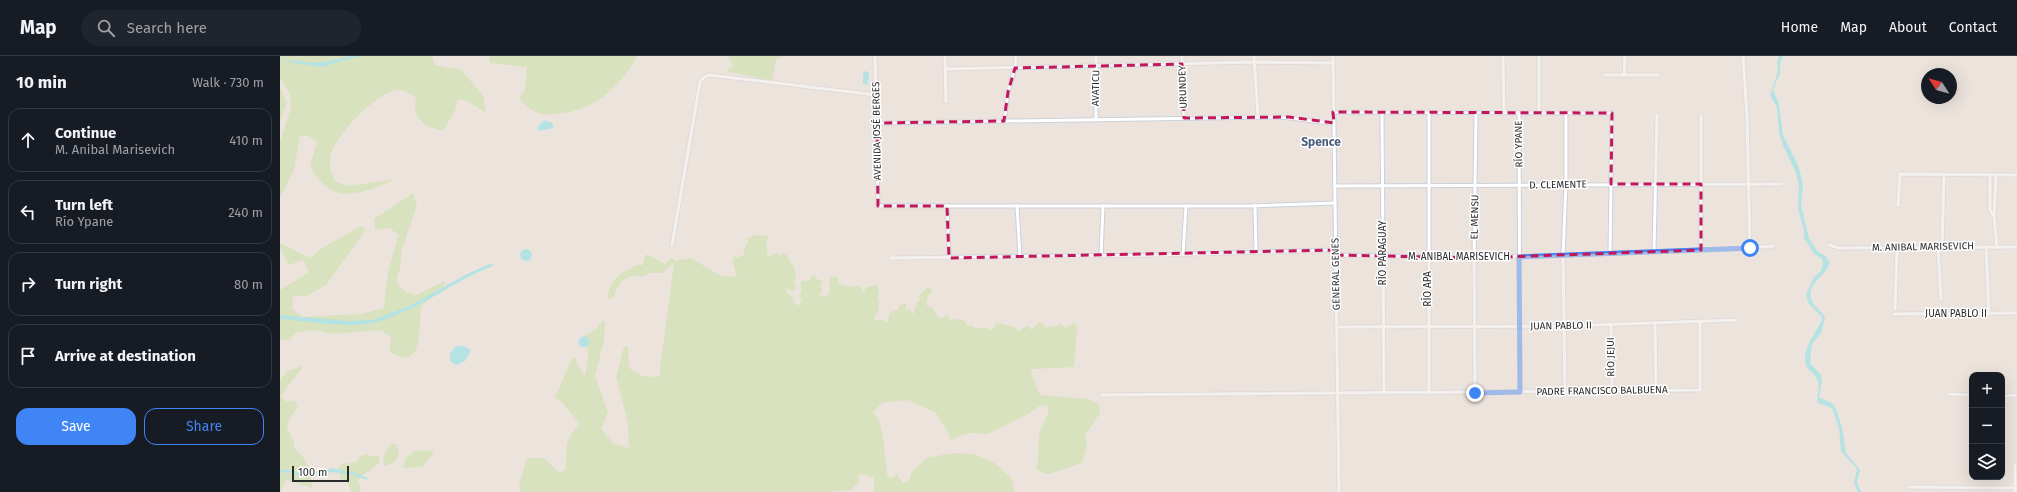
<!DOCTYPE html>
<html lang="en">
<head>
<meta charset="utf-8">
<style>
  :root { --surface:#171b24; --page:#20242c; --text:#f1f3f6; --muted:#9ea1a6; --line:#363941; --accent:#4085f5 }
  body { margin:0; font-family:"Fira Sans",sans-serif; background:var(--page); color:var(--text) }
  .controls { position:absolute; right:12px; bottom:12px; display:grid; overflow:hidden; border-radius:8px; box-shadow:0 4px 16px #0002 }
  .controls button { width:36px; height:36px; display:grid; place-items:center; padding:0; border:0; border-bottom:1px solid var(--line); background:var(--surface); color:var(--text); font:20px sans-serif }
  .compass { position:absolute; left:1641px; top:12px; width:36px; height:36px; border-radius:50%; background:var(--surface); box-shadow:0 4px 16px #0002; rotate:306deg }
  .scale { position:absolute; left:12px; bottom:10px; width:57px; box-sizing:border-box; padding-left:4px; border:2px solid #2a2a2a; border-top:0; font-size:11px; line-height:14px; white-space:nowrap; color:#2a2a2a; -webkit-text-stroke:3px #fff; paint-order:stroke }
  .stop { position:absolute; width:12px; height:12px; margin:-9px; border:3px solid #4085f5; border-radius:50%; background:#fff }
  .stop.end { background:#4085f5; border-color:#fff; box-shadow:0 1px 4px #0008 }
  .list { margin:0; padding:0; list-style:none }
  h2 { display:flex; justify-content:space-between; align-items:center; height:52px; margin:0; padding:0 16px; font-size:17px }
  h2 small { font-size:13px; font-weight:400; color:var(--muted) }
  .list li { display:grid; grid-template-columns:26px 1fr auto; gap:12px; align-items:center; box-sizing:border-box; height:64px; margin:0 8px 8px; padding:0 8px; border:1px solid var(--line); border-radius:12px }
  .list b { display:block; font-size:15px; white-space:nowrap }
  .list p { margin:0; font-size:13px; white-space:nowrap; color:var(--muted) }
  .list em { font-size:13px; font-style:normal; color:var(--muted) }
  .actions { display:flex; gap:8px; padding:12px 16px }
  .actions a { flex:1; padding:9px 0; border:1px solid var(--accent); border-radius:12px; text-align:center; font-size:14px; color:var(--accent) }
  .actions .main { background:var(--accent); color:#fff }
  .icon { flex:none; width:22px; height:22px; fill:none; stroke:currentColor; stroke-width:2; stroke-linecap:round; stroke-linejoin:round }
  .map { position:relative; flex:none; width:1737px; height:436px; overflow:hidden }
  header { display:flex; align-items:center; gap:24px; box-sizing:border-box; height:56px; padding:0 20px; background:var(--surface); border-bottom:1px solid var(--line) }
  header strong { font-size:19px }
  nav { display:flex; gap:22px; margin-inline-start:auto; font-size:14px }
  .search { width:280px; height:36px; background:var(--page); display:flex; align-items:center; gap:10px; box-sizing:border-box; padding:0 14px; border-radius:22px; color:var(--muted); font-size:15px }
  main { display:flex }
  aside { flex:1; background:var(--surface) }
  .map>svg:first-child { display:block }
  .green { fill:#c0e19a }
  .water { fill:#72e2ec }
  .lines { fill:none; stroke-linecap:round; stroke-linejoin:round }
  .stream { stroke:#72e2ec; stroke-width:1 }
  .minor-casing { stroke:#cbd1dc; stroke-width:5 }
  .minor { stroke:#fff; stroke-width:3 }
  .route { stroke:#4085f5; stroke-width:5 }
  .marked { fill:none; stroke:#c2185b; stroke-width:3; stroke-dasharray:8 5; stroke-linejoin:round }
  .labels { text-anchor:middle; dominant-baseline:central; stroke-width:3; stroke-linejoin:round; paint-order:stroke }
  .street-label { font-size:10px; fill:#2a2a2a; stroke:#fff }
  .quarter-label { font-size:12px; font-weight:bold; fill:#4c5d7a; stroke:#fff }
</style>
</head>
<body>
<header>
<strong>Map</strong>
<div class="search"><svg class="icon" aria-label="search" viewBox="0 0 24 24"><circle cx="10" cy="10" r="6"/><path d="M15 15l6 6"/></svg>Search here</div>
<nav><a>Home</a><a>Map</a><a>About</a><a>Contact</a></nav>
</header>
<main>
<aside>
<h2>10 min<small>Walk · 730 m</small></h2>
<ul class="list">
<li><svg class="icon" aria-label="ahead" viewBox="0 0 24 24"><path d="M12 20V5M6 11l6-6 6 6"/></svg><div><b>Continue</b><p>M. Anibal Marisevich</p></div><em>410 m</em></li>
<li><svg class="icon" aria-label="left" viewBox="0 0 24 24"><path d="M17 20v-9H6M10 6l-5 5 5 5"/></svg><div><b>Turn left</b><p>Río Ypane</p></div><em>240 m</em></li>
<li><svg class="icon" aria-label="right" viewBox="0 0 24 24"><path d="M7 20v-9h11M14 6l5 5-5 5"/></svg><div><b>Turn right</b></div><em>80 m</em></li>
<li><svg class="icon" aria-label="arrive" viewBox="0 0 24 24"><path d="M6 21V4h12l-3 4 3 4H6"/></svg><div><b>Arrive at destination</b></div></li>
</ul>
<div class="actions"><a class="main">Save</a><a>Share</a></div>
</aside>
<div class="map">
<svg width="1737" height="436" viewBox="0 0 1737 436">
  <rect width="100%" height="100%" fill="#ece3dd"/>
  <!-- green -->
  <g class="green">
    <path d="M0,0h152l3,9 13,3 12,1 23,26 3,18 -17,-11 -11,-3 -3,12 -12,20 -17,-5 -11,-12 1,-16c-6,-4 -12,-9 -20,-8 -21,4 -64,48 -66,69 -1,9 2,16 6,23l12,4 48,-7c-35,15 -64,29 -86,-13l7,-24 -8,-6h-9l-6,34 -14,28v-56l11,-35 -2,-15 -9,-13z"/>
    <path d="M209,0h148c-16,31 -45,56 -81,58 -6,0 -14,2 -18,-1 -8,-3 -14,-9 -19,-15l6,-8 2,-23 -37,-4z"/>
    <polygon points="448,0 502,0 496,4 492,25 446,15 453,10"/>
    <polygon points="0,32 7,46 0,65"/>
    <path d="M133,137l4,12 -16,47v12l-5,18 10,10 10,3 29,-14 -2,8 -21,16c-5,19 4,69 -32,47v-10l2,-4 -11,-8 -50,4 -16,-4 -19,3 -7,7h-9v-50l29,-18 -6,-12 -14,5 -9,-17v-5l30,15 12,-10 39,-22 5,3 -39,55 -21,13 -13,-2 -1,14 10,8 58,-3 24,-6 4,-36 11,-37 -10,-7 -14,2 -1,-11z"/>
    <path d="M475,178l1,2 9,-1 4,2 -3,6 2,14 9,-5 3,4 3,-3 3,2 8,12 2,12 -3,3 3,3 -2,6 -6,-2 -2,3 8,7 -1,3 5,4 4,-5 -3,-5 2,-4v-10l6,-2 1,3 5,-9 4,5 6,2 -3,6 3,3 -4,5 6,2 4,-3 1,-17h8l1,7c5,3 15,3 21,2l3,7 3,-5 11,-4 2,10 -2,5 2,3 -1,10 -3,4v5l7,-2 5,4 3,-11 8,-2 1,-4 5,-3 3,2 -2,5 5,-1 3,6 4,-14 4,-1 -2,-4 8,-8h4l1,4 -4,3 -2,10 7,3 5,10h5l4,-4 4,8 2,-3 10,1 6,7 1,-2 8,4 8,-2 5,3 4,-2v-3l2,-2 18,4 3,5 8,-6h3l2,4 7,-7 4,-1 3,5 11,-1 5,-3 3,5 6,-2 2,-3 4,1 1,7 -3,36 -42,2 -1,4 9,22 48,4 11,5 1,9 -15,23 2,10 -5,17 -30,10 -6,1 -10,-5c4,-11 1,-21 3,-32 1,-10 9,-20 10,-30l-8,-2 -13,9 -40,20 -18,-1 -14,4 -5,5 -3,-10 -12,-19 -28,-13 -26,3 -9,9 1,3c11,4 10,49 14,62l6,1 2,-5 7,10 6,-2 3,-10 15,-13 26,-5 22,1 21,10 16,15 2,13h-140v-14l-10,-4 -6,1 2,6 -9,9 -21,2h-309l-2,-6 8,-28h16l17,15 6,-4c1,-24 -3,-27 14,-45l-20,-24 -5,-2 17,-40 3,-1 2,7 8,12c3,-14 6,-26 -2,-39l12,-7 9,-11 1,6 -1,15 -9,36 13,36 -7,17 13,15 15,4 -1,-25 -12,-46 8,-30h4l1,21 13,8 17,1 15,-114 -12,10h-12l-6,3h-13l-8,4 -7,10 -2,6 -5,4 -2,-5 5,-12 7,-8 17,-10h7l2,-10h3l17,9 6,-6 3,1v2l17,-3 28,17 18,2 -5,-17 3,-4 4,2 1,-3 3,1 3,-12h3l-2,-5z"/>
    <path d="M24,309l-23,31 6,6 8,-2c5,10 0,9 -4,17 -2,3 -3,7 -4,10l7,15v6c14,13 18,21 18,40l-26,-8 -6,12v-112l8,-9z"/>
    <polygon points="112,388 116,388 119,399 114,406 106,410 103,408 105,395"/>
    <polygon points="136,394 152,395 154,397 142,411 123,412 125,402"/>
    <path d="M86,398l6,2h6l2,5c-6,9 -16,11 -22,19l3,9 -2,3h-7l-5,-10h-6l-3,-13 4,-5 14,-2 6,-7z"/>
  </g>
  <!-- water -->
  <g class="water">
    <path d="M70,0h10l-38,11 -29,-4 2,-3c22,5 33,2 55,-4z"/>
    <path d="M1499,0h4l-3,7v10l-7,17 6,14 4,31 15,30 3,11 2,11 -2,18 8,33 9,14 8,4 4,7c-5,14 -25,21 -18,38 3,7 11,10 13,17l-4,15 -9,11 -2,19 11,12 1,5 -3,17 14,7 3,5 6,18 4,26 14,17 -3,12 4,10h-3l-4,-9 3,-14 -16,-18 -2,-23 -7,-20 -14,-5c-2,-7 2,-14 0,-21 -2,-7 -8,-10 -11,-15 -8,-15 9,-34 15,-47l-1,-4 -13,-13 -2,-9 8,-17 7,-6 2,-9 -1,-3 -8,-5 -10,-16v-7l-6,-22 1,-22 -3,-14 -13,-28 -4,-12 -2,-25 -7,-13 8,-24 -1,-9z"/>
    <polygon points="583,15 589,16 588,29 583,28"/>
    <polygon points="265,64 272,67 274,72 259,75 257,72 260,68"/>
    <circle cx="246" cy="199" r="6"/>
    <path d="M212,207l1,3c-40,15 -72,43 -113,55 -26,9 -72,0 -100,-2v-4l69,6 24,-1 36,-14 58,-32z"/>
    <circle cx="304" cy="286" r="5.5"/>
    <path d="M177,290h7l7,4 -6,11 -8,4 -6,-3c-3,-7 0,-12 6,-16z"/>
    <polygon points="52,412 76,417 88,422 86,424 75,419 51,416 25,421 9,416 0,417 0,415 7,413 26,419"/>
  </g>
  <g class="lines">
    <!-- stream -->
    <polyline class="stream" points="4,5 15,6"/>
    <!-- minor casing -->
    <g class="minor-casing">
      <g id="minor">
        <polyline points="595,0 598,150 968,150 1055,147"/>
        <polyline points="665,0 666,46"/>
        <polyline points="902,0 904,62"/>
        <polyline points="974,0 978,61"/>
        <polyline points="1053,0 1059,436"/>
        <polyline points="1223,0 1224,57"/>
        <polyline points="1259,0 1259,57"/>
        <polyline points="1463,0 1467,60 1470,192"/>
        <polyline points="665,13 974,6 1053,7"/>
        <polyline points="1324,19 1379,19"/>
        <polyline points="1344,19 1345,0"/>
        <polyline points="1053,56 1332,57 1330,198"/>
        <polyline points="1102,56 1104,337"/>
        <polyline points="1239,57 1240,336"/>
        <polyline points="1421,60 1421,194"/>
        <polyline points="816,64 816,0"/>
        <polyline points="724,65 728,36 735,12 736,0"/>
        <path d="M597,67l398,-6c20,0 37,5 59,6"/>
        <polyline points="1710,119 1710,154 1714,160 1716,119"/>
        <polyline points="1054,130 1502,128"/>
        <polyline points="975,149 976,196"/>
        <polyline points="667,150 669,202"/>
        <polyline points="737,150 740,201"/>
        <polyline points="1618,150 1620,118 1737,119"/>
        <polyline points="1714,160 1717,191"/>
        <polyline points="392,189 420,26 424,21 429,19 596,39"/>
        <polyline points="1549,189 1559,192 1737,191"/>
        <polyline points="1706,191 1709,258"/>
        <polyline points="1658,192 1661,243"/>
        <polyline points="1662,192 1664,118"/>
        <polyline points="1374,196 1377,59"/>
        <polyline points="903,199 906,150"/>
        <polyline points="1056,199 1194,202 1457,193 1493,190"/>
        <polyline points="821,200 823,150"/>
        <polyline points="611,202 880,199 1056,194"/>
        <polyline points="1615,253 1617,192"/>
        <polyline points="1614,258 1737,257"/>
        <polyline points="1375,267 1376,334"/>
        <polyline points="1331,269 1332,334"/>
        <polyline points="1057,271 1284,270 1457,264"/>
        <polyline points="1285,335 1283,200 1286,128 1286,57"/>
        <polyline points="1149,337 1149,56"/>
        <polyline points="1195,337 1194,202 1196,57"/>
        <polyline points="1668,338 1692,339"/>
        <polyline points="821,339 1420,334 1420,265"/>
        <polyline points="1722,340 1737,339"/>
        <polyline points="1735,408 1735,436"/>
        <polyline points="1629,431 1737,432"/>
      </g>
    </g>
    <!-- minor -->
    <use href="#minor" class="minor"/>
  </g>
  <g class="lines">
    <!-- route -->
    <polyline class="route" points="1195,337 1240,336 1239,201 1470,192"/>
  </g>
  <!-- marked area -->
  <path d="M0 0H1737V436H0ZM902,8l2,54 105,-1 45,6 -1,-11 279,1 -1,71h90v66l-227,8 -138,-3v-5l-387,8 -2,-52h-69l-1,-83 127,-2 4,-29 7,-24z" fill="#ece3dd" fill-opacity=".55" fill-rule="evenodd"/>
  <path class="marked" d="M902,8l2,54 105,-1 45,6 -1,-11 279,1 -1,71h90v66l-227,8 -138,-3v-5l-387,8 -2,-52h-69l-1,-83 127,-2 4,-29 7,-24z"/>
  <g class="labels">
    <!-- street labels -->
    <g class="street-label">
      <text transform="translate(903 31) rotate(-92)">URUNDEY</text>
      <text transform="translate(816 32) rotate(-89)">AVATICU</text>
      <text transform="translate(597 75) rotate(-91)">AVENIDA JOSÉ BERGES</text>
      <text transform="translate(1239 88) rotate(-91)">RÍO YPANE</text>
      <text transform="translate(1278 129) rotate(-1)">D. CLEMENTE</text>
      <text transform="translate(1195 161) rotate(-89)">EL MENSU</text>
      <text transform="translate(1643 191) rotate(-1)">M. ANIBAL MARISEVICH</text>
      <text transform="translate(1103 197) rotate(-90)">RÍO PARAGUAY</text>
      <text x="1179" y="201">M. ANIBAL MARISEVICH</text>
      <text transform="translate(1056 218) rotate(-91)">GENERAL GENES</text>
      <text transform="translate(1148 233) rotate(-90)">RÍO APA</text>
      <text x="1676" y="258">JUAN PABLO II</text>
      <text transform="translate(1281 270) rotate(-1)">JUAN PABLO II</text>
      <text transform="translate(1331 301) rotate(-91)">RÍO JEJUI</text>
      <text transform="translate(1322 335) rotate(-1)">PADRE FRANCISCO BALBUENA</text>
    </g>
    <!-- quarter labels -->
    <g class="quarter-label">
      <text x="1041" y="86">Spence</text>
    </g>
  </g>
</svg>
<div class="controls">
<button>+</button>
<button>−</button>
<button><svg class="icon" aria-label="layers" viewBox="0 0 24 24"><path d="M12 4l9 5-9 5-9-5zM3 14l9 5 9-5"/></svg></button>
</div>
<svg class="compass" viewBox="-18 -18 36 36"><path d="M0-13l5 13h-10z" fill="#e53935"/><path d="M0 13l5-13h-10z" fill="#9ea1a6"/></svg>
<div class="scale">100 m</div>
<div class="stop" style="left:1470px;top:192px"></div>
<div class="stop end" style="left:1195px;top:337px"></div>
</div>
</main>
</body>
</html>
